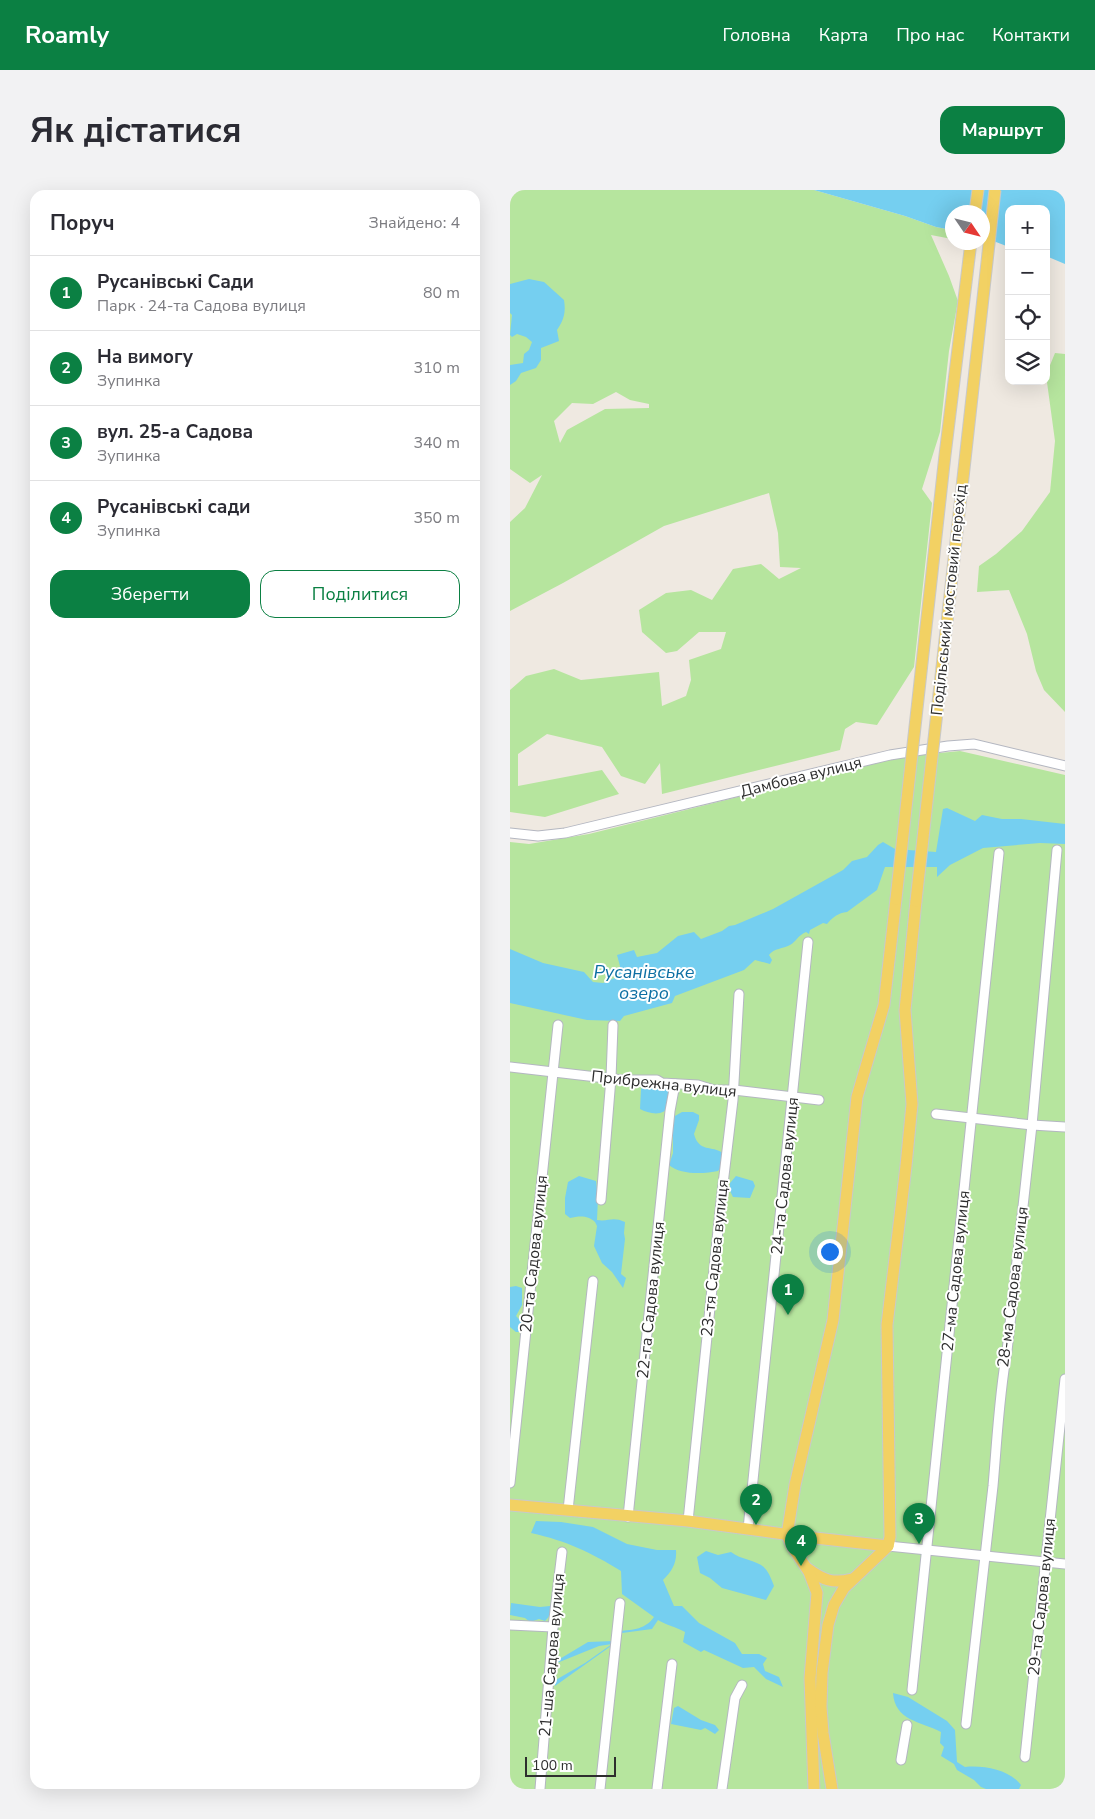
<!DOCTYPE html>
<html lang="uk">
<head>
<meta charset="utf-8">
<style>
  :root { --surface:#fff; --page:#f2f2f3; --text:#2b2b33; --muted:#7c7c81; --line:#e1e1e2; --accent:#0b8043 }
  body { margin:0; font-family:"Nunito Sans",sans-serif; background:var(--page); color:var(--text) }
  .controls { position:absolute; right:15px; top:15px; display:grid; overflow:hidden; border-radius:10px; box-shadow:0 5px 20px #0002 }
  .controls button { width:45px; height:45px; display:grid; place-items:center; padding:0; border:0; border-bottom:1px solid var(--line); background:var(--surface); color:var(--text); font:25px sans-serif }
  .compass { position:absolute; left:435px; top:15px; width:45px; height:45px; border-radius:50%; background:var(--surface); box-shadow:0 5px 20px #0002; rotate:125deg }
  .scale { position:absolute; left:15px; bottom:12px; width:91px; box-sizing:border-box; padding-left:5px; border:2px solid #2e2e2e; border-top:0; font-size:14px; line-height:18px; white-space:nowrap; color:#2e2e2e; -webkit-text-stroke:4px #fff; paint-order:stroke }
  .you { position:absolute; left:319px; top:1061px; width:18px; height:18px; margin:-12px; border:4px solid #fff; border-radius:50%; background:#1a73e8; box-shadow:0 0 0 8px #1a73e833 }
  .badge { display:grid; place-items:center; width:32px; height:32px; border-radius:50%; background:var(--accent); color:#fff; font-size:16px; font-weight:700 }
  .pin { position:absolute; translate:-50% -41px; filter:drop-shadow(0 1px 2px #0008) }
  .pin::after { content:''; position:absolute; top:26px; width:18px; height:15px; background:inherit; clip-path:polygon(0 0,100% 0,50% 100%) }
  .list { margin:0; padding:0; list-style:none }
  h2 { display:flex; justify-content:space-between; align-items:center; height:65px; margin:0; padding:0 20px; font-size:21px }
  h2 small { font-size:16px; font-weight:400; color:var(--muted) }
  .list li { display:grid; grid-template-columns:32px 1fr auto; gap:15px; align-items:center; box-sizing:border-box; height:75px; padding:0 20px; border-top:1px solid var(--line) }
  .list b { display:block; font-size:19px; white-space:nowrap }
  .list p { margin:0; font-size:16px; white-space:nowrap; color:var(--muted) }
  .list em { font-size:16px; font-style:normal; color:var(--muted) }
  .actions { display:flex; gap:10px; padding:15px 20px }
  .actions a { flex:1; padding:11px 0; border:1px solid var(--accent); border-radius:15px; text-align:center; font-size:18px; color:var(--accent) }
  .actions .main { background:var(--accent); color:#fff }
  .icon { flex:none; width:28px; height:28px; fill:none; stroke:currentColor; stroke-width:2; stroke-linecap:round; stroke-linejoin:round }
  .map { position:relative; flex:none; width:555px; height:1599px; overflow:hidden; border-radius:15px }
  header { display:flex; align-items:center; gap:30px; box-sizing:border-box; height:70px; padding:0 25px; background:var(--accent); color:#fff }
  header strong { font-size:24px }
  nav { display:flex; gap:28px; margin-inline-start:auto; font-size:18px }
  .intro { display:flex; align-items:center; justify-content:space-between; box-sizing:border-box; height:120px; padding:0 30px }
  h1 { margin:0; font-size:35px }
  .button { padding:12px 22px; border-radius:15px; background:var(--accent); color:#fff; font-size:18px; font-weight:700 }
  main { display:flex; gap:30px; padding:0 30px }
  aside { flex:1; background:var(--surface); border-radius:15px; box-shadow:0 5px 20px #0002 }
  .map>svg:first-child { display:block }
  .green { fill:#b6e59e; fill-rule:evenodd }
  .water { fill:#75cff0 }
  .lines { fill:none; stroke-linecap:round; stroke-linejoin:round }
  .minor-casing { stroke:#b4b7c1; stroke-width:11 }
  .major-casing { stroke:#c9c9c9; stroke-width:13 }
  .minor { stroke:#fff; stroke-width:9 }
  .major { stroke:#f2d163; stroke-width:11 }
  .major-bridge-casing { stroke:#c9c9c9; stroke-width:13; stroke-linecap:butt }
  .major-bridge { stroke:#f2d163; stroke-width:11 }
  .labels { text-anchor:middle; dominant-baseline:central; stroke-width:4; stroke-linejoin:round; paint-order:stroke }
  .street-label { font-size:16px; fill:#2e2e2e; stroke:#fff }
  .water-label { font-size:18px; font-style:italic; fill:#0d6fa3; stroke:#fff }
</style>
</head>
<body>
<header>
<strong>Roamly</strong>
<nav><a>Головна</a><a>Карта</a><a>Про нас</a><a>Контакти</a></nav>
</header>
<div class="intro"><h1>Як дістатися</h1><a class="button">Маршрут</a></div>
<main>
<aside>
<h2>Поруч<small>Знайдено: 4</small></h2>
<ul class="list">
<li><span class="badge">1</span><div><b>Русанівські Сади</b><p>Парк · 24-та Садова вулиця</p></div><em>80 m</em></li>
<li><span class="badge">2</span><div><b>На вимогу</b><p>Зупинка</p></div><em>310 m</em></li>
<li><span class="badge">3</span><div><b>вул. 25-а Садова</b><p>Зупинка</p></div><em>340 m</em></li>
<li><span class="badge">4</span><div><b>Русанівські сади</b><p>Зупинка</p></div><em>350 m</em></li>
</ul>
<div class="actions"><a class="main">Зберегти</a><a>Поділитися</a></div>
</aside>
<div class="map">
<svg width="555" height="1599" viewBox="0 0 555 1599">
  <rect width="100%" height="100%" fill="#efe9e1"/>
  <!-- green -->
  <g class="green">
    <path d="M0,0h304l91,26 31,11 16,3v9l-21,-4 18,41 9,25 -9,50 -9,81 -18,57 10,14 -18,164 -37,58 -21,-3 -11,7 -5,21 -178,44 -2,-31 -15,21 -24,-8 -19,-29 -55,-13 -29,20v32l84,-16 17,24 -74,23 -35,-5v-122l16,-14 28,-7 27,11 78,-8 3,34 24,-10 5,-16 -2,-20 32,-11 5,-17h-27l-22,19 -11,2 -24,-21 -3,-22 27,-17 25,-3 21,10 21,-31 28,-5 18,15 22,-11 -21,-1 -2,-34 -9,-40 -105,33 -101,57 -53,28v-89l15,-14 17,-33 -12,8 -20,-14zM106,202l14,8 19,4v4l-44,1 -38,21 -7,13 -6,-22 18,-18 21,1z"/>
    <polygon points="545,163 555,164 555,522 534,500 526,481 517,444 499,400 467,402 469,376 486,364 512,341 540,302 545,251 536,185"/>
    <polygon points="450,561 555,585 555,1597 552,1599 0,1599 0,652 19,654 79,644 389,567"/>
  </g>
  <!-- water -->
  <g class="water">
    <polygon points="304,0 555,0 555,74 536,66 536,19 499,19 499,57 473,47 472,22 442,22 442,40 426,37 395,26"/>
    <path d="M19,89l15,3 20,18c2,12 0,20 -7,30l2,11 -18,7v12l-5,8 -15,5 -5,8 -6,4v-20l13,-2 1,-9 5,-4 3,-8 -6,-5 -9,-3 -5,3 -2,-2 2,-20 -2,-2v-29z"/>
    <path d="M437,618l28,13 7,-6 20,4h19l44,5v20l-25,-1 -57,5 -33,17 -13,12v-10h-52l-8,23 -30,22c-9,1 -14,5 -20,12l-4,-1 -13,7 -1,4 -3,-2c-9,4 -9,9 -16,13 -7,4 -16,3 -21,10l3,5 -2,4 -15,-4 -11,10 -69,26 -3,7 -48,13 -4,5 -33,-1 -77,-17v-54l33,14 41,9 9,10 10,1 14,-6 3,-11 -3,-11 17,-5 3,7 20,-4 21,-17 16,-4 7,7 21,-8 7,-5 6,-1 38,-16 70,-39 9,-9 15,-4 11,-12 5,-3 12,7 41,3 7,-43z"/>
    <path d="M135,895l21,2 3,2c0,5 1,10 0,16 -4,12 -20,9 -29,4l1,-20z"/>
    <path d="M172,922h11l6,3v5l-5,14c5,19 18,11 29,19l-1,13 -4,5c-14,3 -38,4 -49,-6l4,-12v-29l2,-8z"/>
    <path d="M69,986l17,5 2,17 -1,22c12,2 15,-4 28,2l-1,11 1,6 -4,35 5,4 -3,10 -11,-16 -10,-9 -8,-17 3,-20 -2,-4c-7,-7 -16,-6 -25,-4l-5,-4v-16l3,-16z"/>
    <polygon points="226,986 243,991 245,996 240,1008 223,1007 220,1001 220,993"/>
    <polygon points="6,1096 12,1098 12,1115 6,1126 12,1132 10,1142 6,1142 0,1137 0,1097"/>
    <path d="M26,1331l25,1 32,5 34,17 30,6h19c1,13 -4,21 -13,30l11,26h8l17,17 36,20 7,11h17l8,4 -4,6 2,7 14,6 4,10 -17,-8 -12,-12 -11,1 -39,-18 -3,2 -18,-10 2,-10c-9,-5 -19,-7 -27,-12l-6,9 -30,4 -8,13h-3l-56,40 -1,-5 31,-18 27,-19 -13,2 -42,17 1,-3 30,-18 26,-1 6,-10c13,-1 26,-2 34,-14l-32,-23 -1,-23c-31,-19 -54,-30 -90,-38z"/>
    <path d="M196,1361l12,4 13,-3c11,9 30,8 36,19 3,4 5,10 7,15l-8,14 -44,-12 -12,-10 -10,-5 -3,-16z"/>
    <path d="M1,1413l29,4 10,-1c2,6 0,10 -5,15l-6,-2 -9,3 -5,-4 -15,-3z"/>
    <path d="M383,1503l15,4 39,24 8,9 2,32 8,5c19,-2 45,3 56,18l-2,4h-33l-5,-2 -7,-7 -17,-10 -3,-6 -13,-8 3,-9 -4,-4 1,-11c-21,-11 -46,-11 -48,-39z"/>
    <polygon points="168,1516 191,1530 205,1535 209,1540 205,1544 195,1538 191,1540 161,1534 164,1518"/>
  </g>
  <g class="lines">
    <!-- minor casing -->
    <g class="minor-casing">
      <g id="minor">
        <polyline points="0,643 28,646 55,643 380,565 438,556 464,554 555,576"/>
        <polyline points="0,877 113,890 147,890 152,893 188,895 204,900 224,900 309,910"/>
        <polyline points="426,924 522,935 555,937"/>
        <polyline points="91,1010 101,888 103,835"/>
        <polyline points="0,1293 48,835"/>
        <polyline points="58,1320 83,1091"/>
        <polyline points="118,1327 160,921 165,894"/>
        <polyline points="178,1331 211,1011 223,910 229,804"/>
        <polyline points="238,1339 298,752"/>
        <polyline points="378,1356 555,1374"/>
        <polyline points="0,1435 43,1437"/>
        <polyline points="402,1500 489,663"/>
        <path d="M456,1534c9,-79 18,-158 27,-238 4,-45 6,-91 14,-135l25,-226 25,-275"/>
        <polyline points="515,1567 555,1189"/>
        <polyline points="391,1570 397,1535"/>
        <polyline points="30,1599 43,1437 52,1362"/>
        <polyline points="90,1599 110,1413"/>
        <polyline points="147,1599 162,1474"/>
        <polyline points="212,1599 225,1508 232,1495"/>
        <polyline points="554,1599 555,1598"/>
      </g>
    </g>
    <!-- major casing -->
    <g class="major-casing">
      <g id="major">
        <polyline points="465,22 468,0"/>
        <polyline points="0,1315 178,1331 296,1347 378,1356"/>
        <path d="M298,1379c15,11 25,15 44,10"/>
        <polyline points="304,1599 300,1488 307,1403 299,1382 283,1358 277,1345 285,1295 323,1130 347,907 374,815 386,709"/>
        <polyline points="322,1599 313,1543 311,1517 312,1483 318,1435 324,1415 334,1398 373,1361 378,1356 380,1347 377,1135 396,976 402,914 395,820 406,711"/>
      </g>
    </g>
    <!-- minor -->
    <use href="#minor" class="minor"/>
    <!-- major -->
    <use href="#major" class="major"/>
    <!-- major-bridge casing -->
    <g class="major-bridge-casing">
      <g id="major-bridge">
        <polyline points="386,709 435,265 461,52"/>
        <polyline points="406,711 485,0"/>
      </g>
    </g>
    <!-- major-bridge -->
    <use href="#major-bridge" class="major-bridge"/>
  </g>
  <g class="labels">
    <!-- street labels -->
    <g class="street-label">
      <text transform="translate(439 410) rotate(-84)">Подільський мостовий перехід</text>
      <text transform="translate(291 587) rotate(-14)">Дамбова вулиця</text>
      <text transform="translate(154 894) rotate(6)">Прибрежна вулиця</text>
      <text transform="translate(275 986) rotate(-84)">24-та Садова вулиця</text>
      <text transform="translate(24 1064) rotate(-84)">20-та Садова вулиця</text>
      <text transform="translate(205 1068) rotate(-84)">23-тя Садова вулиця</text>
      <text transform="translate(446 1081) rotate(-84)">27-ма Садова вулиця</text>
      <text transform="translate(503 1097) rotate(-83)">28-ма Садова вулиця</text>
      <text transform="translate(141 1110) rotate(-84)">22-га Садова вулиця</text>
      <text transform="translate(532 1407) rotate(-84)">29-та Садова вулиця</text>
      <text transform="translate(42 1465) rotate(-85)">21-ша Садова вулиця</text>
    </g>
    <!-- water labels -->
    <g class="water-label">
      <text x="134" y="782">Русанівське<tspan x="134" dy="21">озеро</tspan></text>
    </g>
  </g>
</svg>
<div class="controls">
<button>+</button>
<button>−</button>
<button><svg class="icon" aria-label="locate" viewBox="0 0 24 24"><circle cx="12" cy="12" r="6"/><path d="M12 2v4M12 18v4M2 12h4M18 12h4"/></svg></button>
<button><svg class="icon" aria-label="layers" viewBox="0 0 24 24"><path d="M12 4l9 5-9 5-9-5zM3 14l9 5 9-5"/></svg></button>
</div>
<svg class="compass" viewBox="-18 -18 36 36"><path d="M0-13l5 13h-10z" fill="#e53935"/><path d="M0 13l5-13h-10z" fill="#7c7c81"/></svg>
<div class="scale">100 m</div>
<div class="you"></div>
<div class="pin badge" style="left:278px;top:1125px">1</div>
<div class="pin badge" style="left:246px;top:1335px">2</div>
<div class="pin badge" style="left:409px;top:1354px">3</div>
<div class="pin badge" style="left:291px;top:1376px">4</div>
</div>
</main>
</body>
</html>
